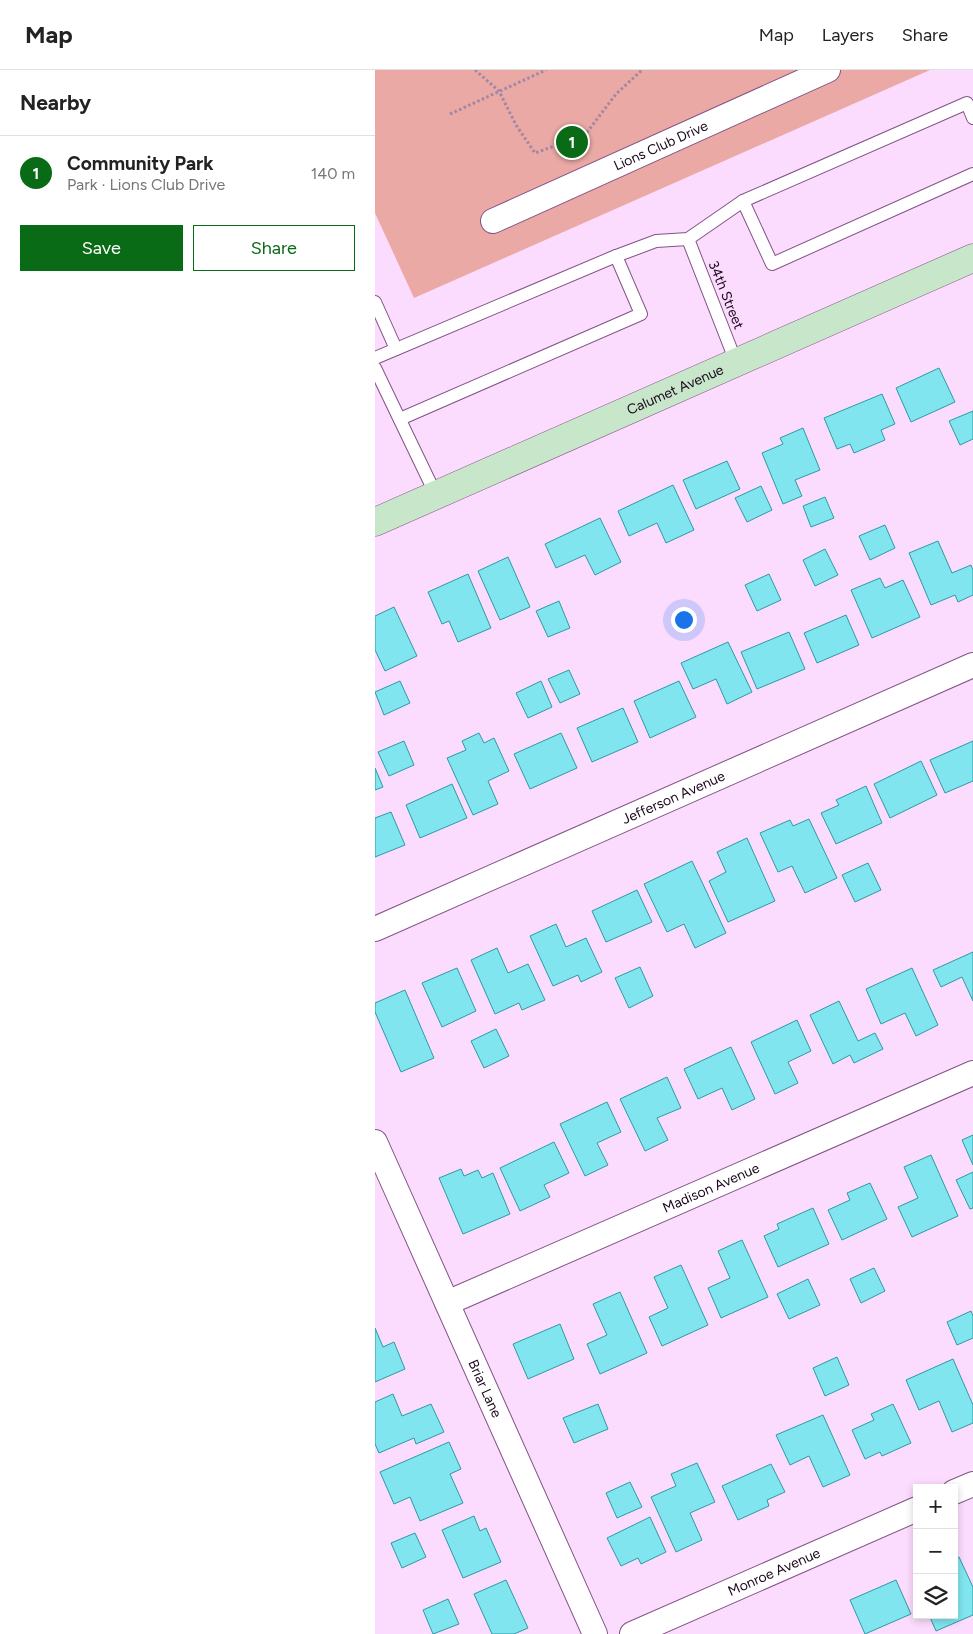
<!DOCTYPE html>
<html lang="en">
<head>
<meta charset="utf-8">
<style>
  :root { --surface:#fff; --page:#f2f2f2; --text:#222; --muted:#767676; --line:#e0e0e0; --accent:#0a6b16 }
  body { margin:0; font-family:Figtree,sans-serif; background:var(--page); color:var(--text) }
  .controls { position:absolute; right:15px; bottom:15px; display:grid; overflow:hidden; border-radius:0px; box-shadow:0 2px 8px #0003 }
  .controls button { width:45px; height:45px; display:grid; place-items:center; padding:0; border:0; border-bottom:1px solid var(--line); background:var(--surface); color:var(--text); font:25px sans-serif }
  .you { position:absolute; left:308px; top:549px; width:18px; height:18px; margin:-12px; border:4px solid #fff; border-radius:50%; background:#1a73e8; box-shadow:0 0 0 8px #1a73e833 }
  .badge { display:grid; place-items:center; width:32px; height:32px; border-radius:50%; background:var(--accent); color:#fff; font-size:16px; font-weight:700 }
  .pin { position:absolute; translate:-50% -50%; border:2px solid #fff; box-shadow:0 1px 5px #0006 }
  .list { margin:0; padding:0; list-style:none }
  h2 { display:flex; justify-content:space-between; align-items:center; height:65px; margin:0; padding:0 20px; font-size:21px }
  h2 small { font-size:16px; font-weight:400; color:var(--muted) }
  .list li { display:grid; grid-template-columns:32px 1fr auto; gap:15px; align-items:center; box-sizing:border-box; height:75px; padding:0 20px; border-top:1px solid var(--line) }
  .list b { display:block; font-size:19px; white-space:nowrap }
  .list p { margin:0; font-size:16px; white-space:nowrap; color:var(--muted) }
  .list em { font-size:16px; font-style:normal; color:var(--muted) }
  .actions { display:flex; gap:10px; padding:15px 20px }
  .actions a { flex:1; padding:11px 0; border:1px solid var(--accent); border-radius:0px; text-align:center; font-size:18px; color:var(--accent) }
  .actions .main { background:var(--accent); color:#fff }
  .icon { flex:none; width:28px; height:28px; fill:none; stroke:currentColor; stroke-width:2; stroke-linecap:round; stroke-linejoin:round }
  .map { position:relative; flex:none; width:598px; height:1564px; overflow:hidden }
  header { display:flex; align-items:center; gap:30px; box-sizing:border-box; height:70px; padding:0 25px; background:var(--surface); border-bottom:1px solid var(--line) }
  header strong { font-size:24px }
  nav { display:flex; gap:28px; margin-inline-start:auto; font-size:18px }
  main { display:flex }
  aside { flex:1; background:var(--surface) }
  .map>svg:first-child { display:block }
  .green { fill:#eaa9a4 }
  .building { fill:#80e5ef; stroke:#2d9aa4 }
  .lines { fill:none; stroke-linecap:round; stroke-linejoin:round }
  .lane-casing { stroke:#825386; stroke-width:14 }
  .street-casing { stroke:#825386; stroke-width:26 }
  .secondary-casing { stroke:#825386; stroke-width:29 }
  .path { stroke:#a187a3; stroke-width:3; stroke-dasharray:2.5 2.5; stroke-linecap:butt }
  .lane { stroke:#fff; stroke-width:12 }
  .street { stroke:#fff; stroke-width:24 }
  .secondary { stroke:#c8e6c9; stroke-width:28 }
  .labels { text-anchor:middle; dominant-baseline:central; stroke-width:4.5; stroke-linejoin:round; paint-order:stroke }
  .street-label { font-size:14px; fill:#1a081c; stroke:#fcdcfe }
</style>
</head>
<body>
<header>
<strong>Map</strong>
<nav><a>Map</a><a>Layers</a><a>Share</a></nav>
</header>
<main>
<aside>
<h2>Nearby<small></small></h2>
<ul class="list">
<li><span class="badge">1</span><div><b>Community Park</b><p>Park · Lions Club Drive</p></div><em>140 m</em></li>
</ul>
<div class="actions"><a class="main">Save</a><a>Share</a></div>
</aside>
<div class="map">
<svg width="598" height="1564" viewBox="0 0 598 1564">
  <rect width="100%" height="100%" fill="#fcdcfe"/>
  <!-- green -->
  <polygon class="green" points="0,0 555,0 39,228 0,143"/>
  <!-- building -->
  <g class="building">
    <polygon points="564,298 580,332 536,352 521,318"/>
    <polygon points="507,324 520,354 506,360 510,370 479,383 475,374 462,379 449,348"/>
    <polygon points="598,341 598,369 585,375 574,351"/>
    <polygon points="428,358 445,400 420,410 427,426 408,434 387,383 408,374 405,368"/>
    <polygon points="352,391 365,419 321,439 308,410"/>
    <polygon points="298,415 319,460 291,473 282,453 254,466 243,441"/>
    <polygon points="386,416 397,440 372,452 360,428"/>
    <polygon points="450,427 459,448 436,457 428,436"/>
    <polygon points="225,448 246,492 220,505 210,485 181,498 170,474"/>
    <polygon points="510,455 520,478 495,490 484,466"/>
    <polygon points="563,471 577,503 596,495 598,500 598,525 583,532 580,525 556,535 534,483"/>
    <polygon points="450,479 463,505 440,516 428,490"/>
    <polygon points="133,487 155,537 125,550 103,501"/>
    <polygon points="93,504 116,558 83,572 74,551 67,554 53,522"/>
    <polygon points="394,504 406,530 382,541 370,515"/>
    <polygon points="505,508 510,518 528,510 545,547 497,568 476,520"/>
    <polygon points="184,531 195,558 173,567 161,541"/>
    <polygon points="19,537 42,586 10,601 0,580 0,546"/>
    <polygon points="471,545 484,575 442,593 429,563"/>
    <polygon points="414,562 430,599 382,619 366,582"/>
    <polygon points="353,572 377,622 352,634 341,609 318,619 306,593"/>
    <polygon points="194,600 205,624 185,633 173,609"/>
    <polygon points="25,611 35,633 9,645 0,622"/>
    <polygon points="166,611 177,637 153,648 141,623"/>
    <polygon points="304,611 321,647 275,668 259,631"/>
    <polygon points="248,638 263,672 217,692 202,658"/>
    <polygon points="104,663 109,673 119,668 134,701 113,711 123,734 98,745 72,688 91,680 87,671"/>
    <polygon points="186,663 202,698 155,719 139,684"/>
    <polygon points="29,671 39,695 14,706 3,682"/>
    <polygon points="598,671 598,711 570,723 555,690"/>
    <polygon points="546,691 562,725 515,748 499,714"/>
    <polygon points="0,698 8,717 0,720"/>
    <polygon points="77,714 92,748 45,768 31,735"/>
    <polygon points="491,716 507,753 461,774 446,743 464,735 461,730"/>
    <polygon points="16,742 30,775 0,787 0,748"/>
    <polygon points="434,749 462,808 430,823 417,796 403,802 385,763 415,750 418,756"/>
    <polygon points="372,768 400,831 353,852 334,811 351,802 342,782"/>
    <polygon points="317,791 351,863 320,878 309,854 292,862 269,814"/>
    <polygon points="493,793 506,820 480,832 467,805"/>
    <polygon points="262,820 277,852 231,872 217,841"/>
    <polygon points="181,854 191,877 211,868 227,902 206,912 203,905 178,916 155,866"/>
    <polygon points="122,878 133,903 153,894 170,930 147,940 144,933 120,944 96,890"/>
    <polygon points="598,882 598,931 587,907 566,917 558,900"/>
    <polygon points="265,897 278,926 254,938 240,908"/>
    <polygon points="82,898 101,941 67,957 47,913"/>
    <polygon points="537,898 563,955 541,966 530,943 506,954 491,919"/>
    <polygon points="30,920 59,988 26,1002 0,942 0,933"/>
    <polygon points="464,931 483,971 500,963 508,979 479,993 475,985 458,994 435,945"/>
    <polygon points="422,950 436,981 413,992 423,1013 400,1024 376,972"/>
    <polygon points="121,959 134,986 109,998 96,971"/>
    <polygon points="356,977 380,1029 357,1040 347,1018 323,1029 309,999"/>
    <polygon points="292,1007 306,1038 282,1048 293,1070 270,1081 245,1029"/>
    <polygon points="232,1032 246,1062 222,1073 233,1095 210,1106 185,1054"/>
    <polygon points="598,1065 598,1095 587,1070"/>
    <polygon points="179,1072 194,1103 169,1115 175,1127 145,1141 125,1098"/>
    <polygon points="556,1085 583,1146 537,1167 523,1137 543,1128 529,1097"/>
    <polygon points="86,1099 89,1106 103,1100 107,1108 118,1103 135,1144 88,1164 64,1108"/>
    <polygon points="598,1102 598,1138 595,1139 581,1110"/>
    <polygon points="495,1113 512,1149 467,1170 453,1140 475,1130 472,1123"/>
    <polygon points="438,1138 454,1174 403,1197 389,1166 404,1159 402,1154"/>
    <polygon points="367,1170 393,1227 346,1248 333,1218 355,1208 343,1181"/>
    <polygon points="306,1195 333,1255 287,1276 274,1247 293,1238 279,1207"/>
    <polygon points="499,1198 510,1221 486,1233 475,1209"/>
    <polygon points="433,1209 445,1235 414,1249 402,1224"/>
    <polygon points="245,1222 272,1283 225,1304 212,1274 232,1265 218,1234"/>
    <polygon points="596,1241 598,1246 598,1268 582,1275 572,1252"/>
    <polygon points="185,1254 199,1289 153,1309 138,1274"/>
    <polygon points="0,1258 8,1277 19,1272 30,1299 0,1312"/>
    <polygon points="462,1287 474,1315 450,1326 438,1298"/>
    <polygon points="578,1289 598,1335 598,1353 577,1362 564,1331 544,1340 531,1310"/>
    <polygon points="18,1324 27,1346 56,1334 69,1362 41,1374 39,1368 4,1383 0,1374 0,1332"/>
    <polygon points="223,1334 233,1359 199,1373 188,1348"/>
    <polygon points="518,1334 536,1373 507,1386 505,1382 490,1389 477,1360 499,1350 496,1344"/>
    <polygon points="448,1345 475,1405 448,1417 434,1386 415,1395 401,1365"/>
    <polygon points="74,1372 86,1399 75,1404 88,1433 45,1451 35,1427 19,1434 5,1402"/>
    <polygon points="322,1393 340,1432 315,1443 327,1470 301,1482 276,1427 301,1416 296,1404"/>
    <polygon points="396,1394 410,1422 392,1430 394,1436 363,1450 347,1416"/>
    <polygon points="255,1412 267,1437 242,1448 231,1423"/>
    <polygon points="99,1446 105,1461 111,1458 126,1492 88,1508 67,1460"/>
    <polygon points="275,1447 291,1482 266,1494 263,1488 246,1496 232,1468"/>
    <polygon points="40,1463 51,1487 27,1498 16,1473"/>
    <polygon points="584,1487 598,1517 598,1545 561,1561 554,1545 579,1545 579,1489"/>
    <polygon points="131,1510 153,1558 139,1564 117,1564 99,1524"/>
    <polygon points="521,1510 536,1544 490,1564 475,1530"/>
    <polygon points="73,1529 84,1554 58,1564 48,1540"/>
  </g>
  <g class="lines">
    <!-- lane casing -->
    <g class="lane-casing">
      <g id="lane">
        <polyline points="368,131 397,194 598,104"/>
        <polyline points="313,169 361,292"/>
        <polyline points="0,232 21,279"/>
        <polyline points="0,288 241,186 281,171 313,169 368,131 592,33 598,48"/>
        <polyline points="0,298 61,425"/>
        <polyline points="25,349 266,244 241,186"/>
      </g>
    </g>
    <!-- street casing -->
    <g class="street-casing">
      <g id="street">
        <path id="s1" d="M118,151l335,-151"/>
        <path id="s2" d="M0,859l598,-264"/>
        <path id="s3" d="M0,1072l220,492"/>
        <path id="s4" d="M72,1233l526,-230"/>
        <polyline points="579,1422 598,1414"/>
        <path id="s5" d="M257,1564l285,-125"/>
      </g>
    </g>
    <!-- secondary casing -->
    <g class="secondary-casing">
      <g id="secondary">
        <path id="s6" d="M0,452l598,-264"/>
      </g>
    </g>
    <!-- path -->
    <g class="path">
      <polyline points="100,0 124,21 141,55 160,83 210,65 241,24 267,0"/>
      <polyline points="75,44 171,0"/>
    </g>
    <!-- lane -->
    <use href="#lane" class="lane"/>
    <!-- street -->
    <use href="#street" class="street"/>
    <!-- secondary -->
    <use href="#secondary" class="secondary"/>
  </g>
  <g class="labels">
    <!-- street labels -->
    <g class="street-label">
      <text stroke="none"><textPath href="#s1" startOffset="184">Lions Club Drive</textPath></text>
      <text transform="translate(351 225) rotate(68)">34th Street</text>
      <text stroke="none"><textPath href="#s6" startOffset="328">Calumet Avenue</textPath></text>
      <text stroke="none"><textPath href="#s2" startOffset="326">Jefferson Avenue</textPath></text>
      <text stroke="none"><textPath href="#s4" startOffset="288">Madison Avenue</textPath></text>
      <text stroke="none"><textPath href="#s3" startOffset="270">Briar Lane</textPath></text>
      <text stroke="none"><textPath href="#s5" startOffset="155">Monroe Avenue</textPath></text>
    </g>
  </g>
</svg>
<div class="controls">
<button>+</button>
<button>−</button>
<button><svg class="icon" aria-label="layers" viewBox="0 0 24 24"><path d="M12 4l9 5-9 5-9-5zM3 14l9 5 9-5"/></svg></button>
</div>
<div class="you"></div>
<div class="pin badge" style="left:197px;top:72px">1</div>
</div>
</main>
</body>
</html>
